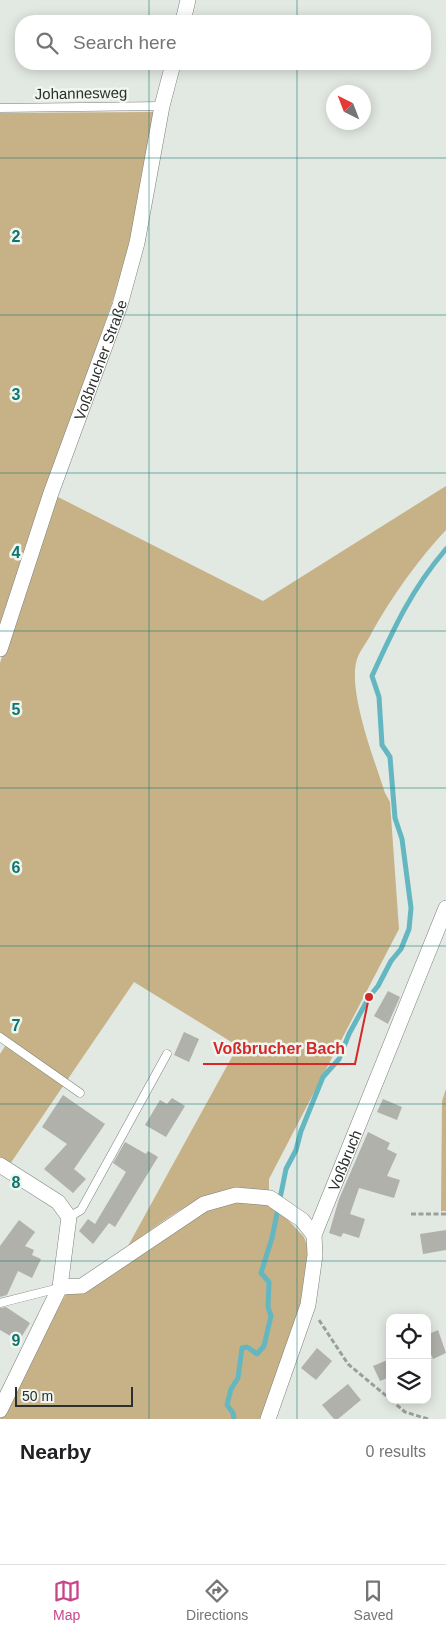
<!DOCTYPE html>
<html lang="en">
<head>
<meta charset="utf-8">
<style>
  :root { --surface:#fff; --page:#f6f6f6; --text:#202124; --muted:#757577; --line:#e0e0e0; --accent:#c9458a }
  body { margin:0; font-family:Helvetica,sans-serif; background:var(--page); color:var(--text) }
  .controls { position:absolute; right:15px; bottom:15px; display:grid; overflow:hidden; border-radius:10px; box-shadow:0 2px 12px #0003 }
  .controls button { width:45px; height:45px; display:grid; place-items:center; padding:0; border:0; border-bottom:1px solid var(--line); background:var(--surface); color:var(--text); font:25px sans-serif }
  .compass { position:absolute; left:326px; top:85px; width:45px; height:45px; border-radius:50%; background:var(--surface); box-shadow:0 2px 12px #0003; rotate:318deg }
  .scale { position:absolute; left:15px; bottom:12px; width:118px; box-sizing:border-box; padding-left:5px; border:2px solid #2d2f2d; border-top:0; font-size:14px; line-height:18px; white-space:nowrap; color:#2d2f2d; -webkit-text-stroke:4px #eff5ef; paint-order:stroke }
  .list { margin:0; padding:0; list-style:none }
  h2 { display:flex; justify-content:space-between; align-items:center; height:65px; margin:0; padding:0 20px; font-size:21px }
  h2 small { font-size:16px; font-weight:400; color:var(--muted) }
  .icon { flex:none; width:28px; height:28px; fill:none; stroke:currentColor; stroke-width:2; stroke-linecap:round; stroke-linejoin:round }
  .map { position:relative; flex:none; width:446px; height:1419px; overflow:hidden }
  .search { position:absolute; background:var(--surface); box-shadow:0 2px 12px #0003; left:15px; right:15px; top:15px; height:55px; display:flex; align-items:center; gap:12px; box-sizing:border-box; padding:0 18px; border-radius:20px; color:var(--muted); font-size:19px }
  .sheet { height:145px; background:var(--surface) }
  nav { display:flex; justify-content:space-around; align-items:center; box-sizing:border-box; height:70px; border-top:1px solid var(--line); background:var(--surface); font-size:14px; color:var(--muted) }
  nav a { display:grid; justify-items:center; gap:2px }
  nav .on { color:var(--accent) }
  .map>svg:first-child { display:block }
  .green { fill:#c7b186 }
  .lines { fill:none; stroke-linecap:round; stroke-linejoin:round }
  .stream { stroke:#64b7c1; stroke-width:5 }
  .building { fill:#b0b1aa }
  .lane-casing { stroke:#7d827d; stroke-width:9 }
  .street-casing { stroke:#7d827d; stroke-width:16 }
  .path { stroke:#9a9f9a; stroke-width:3; stroke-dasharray:5 2.5; stroke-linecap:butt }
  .lane { stroke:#fff; stroke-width:8 }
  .street { stroke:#fff; stroke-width:15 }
  .grid { fill:none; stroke:#0f766e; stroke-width:1; stroke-opacity:0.55 }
  .labels { text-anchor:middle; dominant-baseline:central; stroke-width:5; stroke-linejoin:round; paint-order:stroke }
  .street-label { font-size:15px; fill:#2d2f2d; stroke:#eff5ef }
  .grid-label { font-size:16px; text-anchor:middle; font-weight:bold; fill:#0f766e; stroke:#eff5ef; stroke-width:5; stroke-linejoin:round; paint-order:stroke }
  .leader { fill:none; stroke:#d62828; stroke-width:2 }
  .callout-dot { fill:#d62828; stroke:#eff5ef; stroke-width:2 }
  .callout-label { font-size:16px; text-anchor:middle; font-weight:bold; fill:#d62828; stroke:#eff5ef; stroke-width:5; stroke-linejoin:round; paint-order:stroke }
</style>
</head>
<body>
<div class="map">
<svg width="446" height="1419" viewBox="0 0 446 1419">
  <rect width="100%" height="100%" fill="#e2e8e2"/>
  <!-- green -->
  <g class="green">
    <polygon points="153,112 156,120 123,271 0,625 0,113"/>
    <path d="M446,486v44c-29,31 -53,65 -74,102 -4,9 -12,18 -15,27 -10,32 18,102 28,134l5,9 9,127 -130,250v13c-63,-10 -92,21 -141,54l110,-200 -104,-64 -124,182 -10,-6v-104l9,-14 -9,-6v-371l56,-167 207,105z"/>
    <polygon points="446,1089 446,1211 441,1211 442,1101"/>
    <polygon points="235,1198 276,1207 304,1237 310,1254 301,1303 265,1419 0,1419 0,1415 66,1294 204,1207"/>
  </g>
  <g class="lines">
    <!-- stream -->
    <path class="stream" d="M234,1419l-1,-6 -6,-8 4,-16 7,-11 4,-30 5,-1 10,7 7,-8 7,-30 -3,-9 1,-25 -8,-9 11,-35 14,-69 10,-19 5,-19 22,-54 16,-18 10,-25 20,-37 9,-11 13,-25 10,-12 8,-20 2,-21 -9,-69 -7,-21 -5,-61 -8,-12 -3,-48 -7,-21c22,-48 39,-86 74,-127"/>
  </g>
  <!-- building -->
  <g class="building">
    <polygon points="388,991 400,997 388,1024 374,1016"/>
    <polygon points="184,1032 199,1039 189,1062 174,1055"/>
    <polygon points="63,1095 105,1124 74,1169 86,1179 73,1193 44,1169 67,1144 42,1127"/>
    <polygon points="172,1098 185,1106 166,1137 145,1125 160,1100 167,1104"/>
    <polygon points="383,1099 402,1107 397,1120 377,1112"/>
    <polygon points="368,1132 390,1143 387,1149 397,1154 387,1176 400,1180 394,1198 359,1188 350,1214 365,1219 359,1238 343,1233 341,1237 329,1233 339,1199"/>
    <polygon points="125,1142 146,1154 148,1151 158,1157 115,1227 109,1223 93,1244 79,1231 88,1219 95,1224 126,1172 113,1163"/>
    <polygon points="19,1220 35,1232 25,1246 34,1250 32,1255 41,1259 32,1278 18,1271 7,1295 0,1297 0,1246"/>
    <polygon points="446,1230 446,1250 423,1254 420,1234"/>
    <polygon points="6,1307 30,1323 19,1341 0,1330 0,1308"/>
    <polygon points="438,1330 446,1353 433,1359 427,1345 427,1335"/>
    <polygon points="317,1348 332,1361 316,1380 301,1368"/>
    <polygon points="390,1359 390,1377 380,1381 373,1366"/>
    <polygon points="348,1384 361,1400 338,1419 334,1419 322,1405"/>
  </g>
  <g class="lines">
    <!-- lane casing -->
    <g class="lane-casing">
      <g id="lane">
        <polyline points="0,108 162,106"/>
        <polyline points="0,1037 80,1093"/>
        <polyline points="69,1217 81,1210 167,1054"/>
        <polyline points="0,1303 59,1288"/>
      </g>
    </g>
    <!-- street casing -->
    <g class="street-casing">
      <g id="street">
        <polyline points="183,21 188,0"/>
        <path id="s1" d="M0,649l51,-156 69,-188 17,-62 25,-137 11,-42"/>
        <polyline points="0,1165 58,1202 69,1217 60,1287 0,1410"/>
        <polyline points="60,1287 82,1286 204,1204 236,1195 270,1198 302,1220 314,1235"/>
        <path id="s2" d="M268,1419l40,-114 7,-50 -1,-20 132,-327"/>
      </g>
    </g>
    <!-- path -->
    <g class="path">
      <polyline points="411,1214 446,1214"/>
      <polyline points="319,1320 348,1364 390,1399"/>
      <polyline points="391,1400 405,1412 428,1419"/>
    </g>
    <!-- lane -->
    <use href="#lane" class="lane"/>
    <!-- street -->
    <use href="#street" class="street"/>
  </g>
  <!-- grid -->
  <path class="grid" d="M149,0v21M297,0v21M149,64v1355M297,64v1355M0,158h446M0,315h446M0,473h446M0,631h446M0,788h446M0,946h446M0,1104h446M0,1261h446"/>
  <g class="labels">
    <!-- street labels -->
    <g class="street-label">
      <text transform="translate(81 93) rotate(-1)">Johannesweg</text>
      <text stroke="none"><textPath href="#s1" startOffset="306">Voßbrucher Straße</textPath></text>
      <text stroke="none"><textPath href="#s2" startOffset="272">Voßbruch</textPath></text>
    </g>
  </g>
  <g class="grid-label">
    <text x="16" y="242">2</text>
    <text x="16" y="400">3</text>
    <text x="16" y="558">4</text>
    <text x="16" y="715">5</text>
    <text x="16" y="873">6</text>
    <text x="16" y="1031">7</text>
    <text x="16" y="1188">8</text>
    <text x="16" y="1346">9</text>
  </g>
  <!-- callouts -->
  <path class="leader" d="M369 997L355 1064H203"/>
  <circle class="callout-dot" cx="369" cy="997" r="5"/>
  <g class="callout-label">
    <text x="279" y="1054">Voßbrucher Bach</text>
  </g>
</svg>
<div class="controls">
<button><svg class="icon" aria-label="locate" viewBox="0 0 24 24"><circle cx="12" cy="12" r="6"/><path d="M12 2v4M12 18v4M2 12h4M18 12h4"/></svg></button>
<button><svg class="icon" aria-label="layers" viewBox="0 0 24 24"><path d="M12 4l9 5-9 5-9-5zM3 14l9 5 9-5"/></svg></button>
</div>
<svg class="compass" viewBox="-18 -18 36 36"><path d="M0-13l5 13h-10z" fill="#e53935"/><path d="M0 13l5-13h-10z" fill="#757577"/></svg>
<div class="scale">50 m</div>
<div class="search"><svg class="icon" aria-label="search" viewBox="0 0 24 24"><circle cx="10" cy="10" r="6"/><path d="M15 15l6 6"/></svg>Search here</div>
</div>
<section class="sheet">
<h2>Nearby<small>0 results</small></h2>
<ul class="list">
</ul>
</section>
<nav>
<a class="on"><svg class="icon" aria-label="map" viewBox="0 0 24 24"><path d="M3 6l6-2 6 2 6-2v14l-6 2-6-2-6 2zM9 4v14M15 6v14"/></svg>Map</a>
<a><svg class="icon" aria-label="directions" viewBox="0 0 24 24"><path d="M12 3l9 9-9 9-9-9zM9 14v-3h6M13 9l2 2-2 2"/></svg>Directions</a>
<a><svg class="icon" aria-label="saved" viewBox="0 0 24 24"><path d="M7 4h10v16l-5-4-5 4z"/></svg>Saved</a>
</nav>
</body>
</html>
